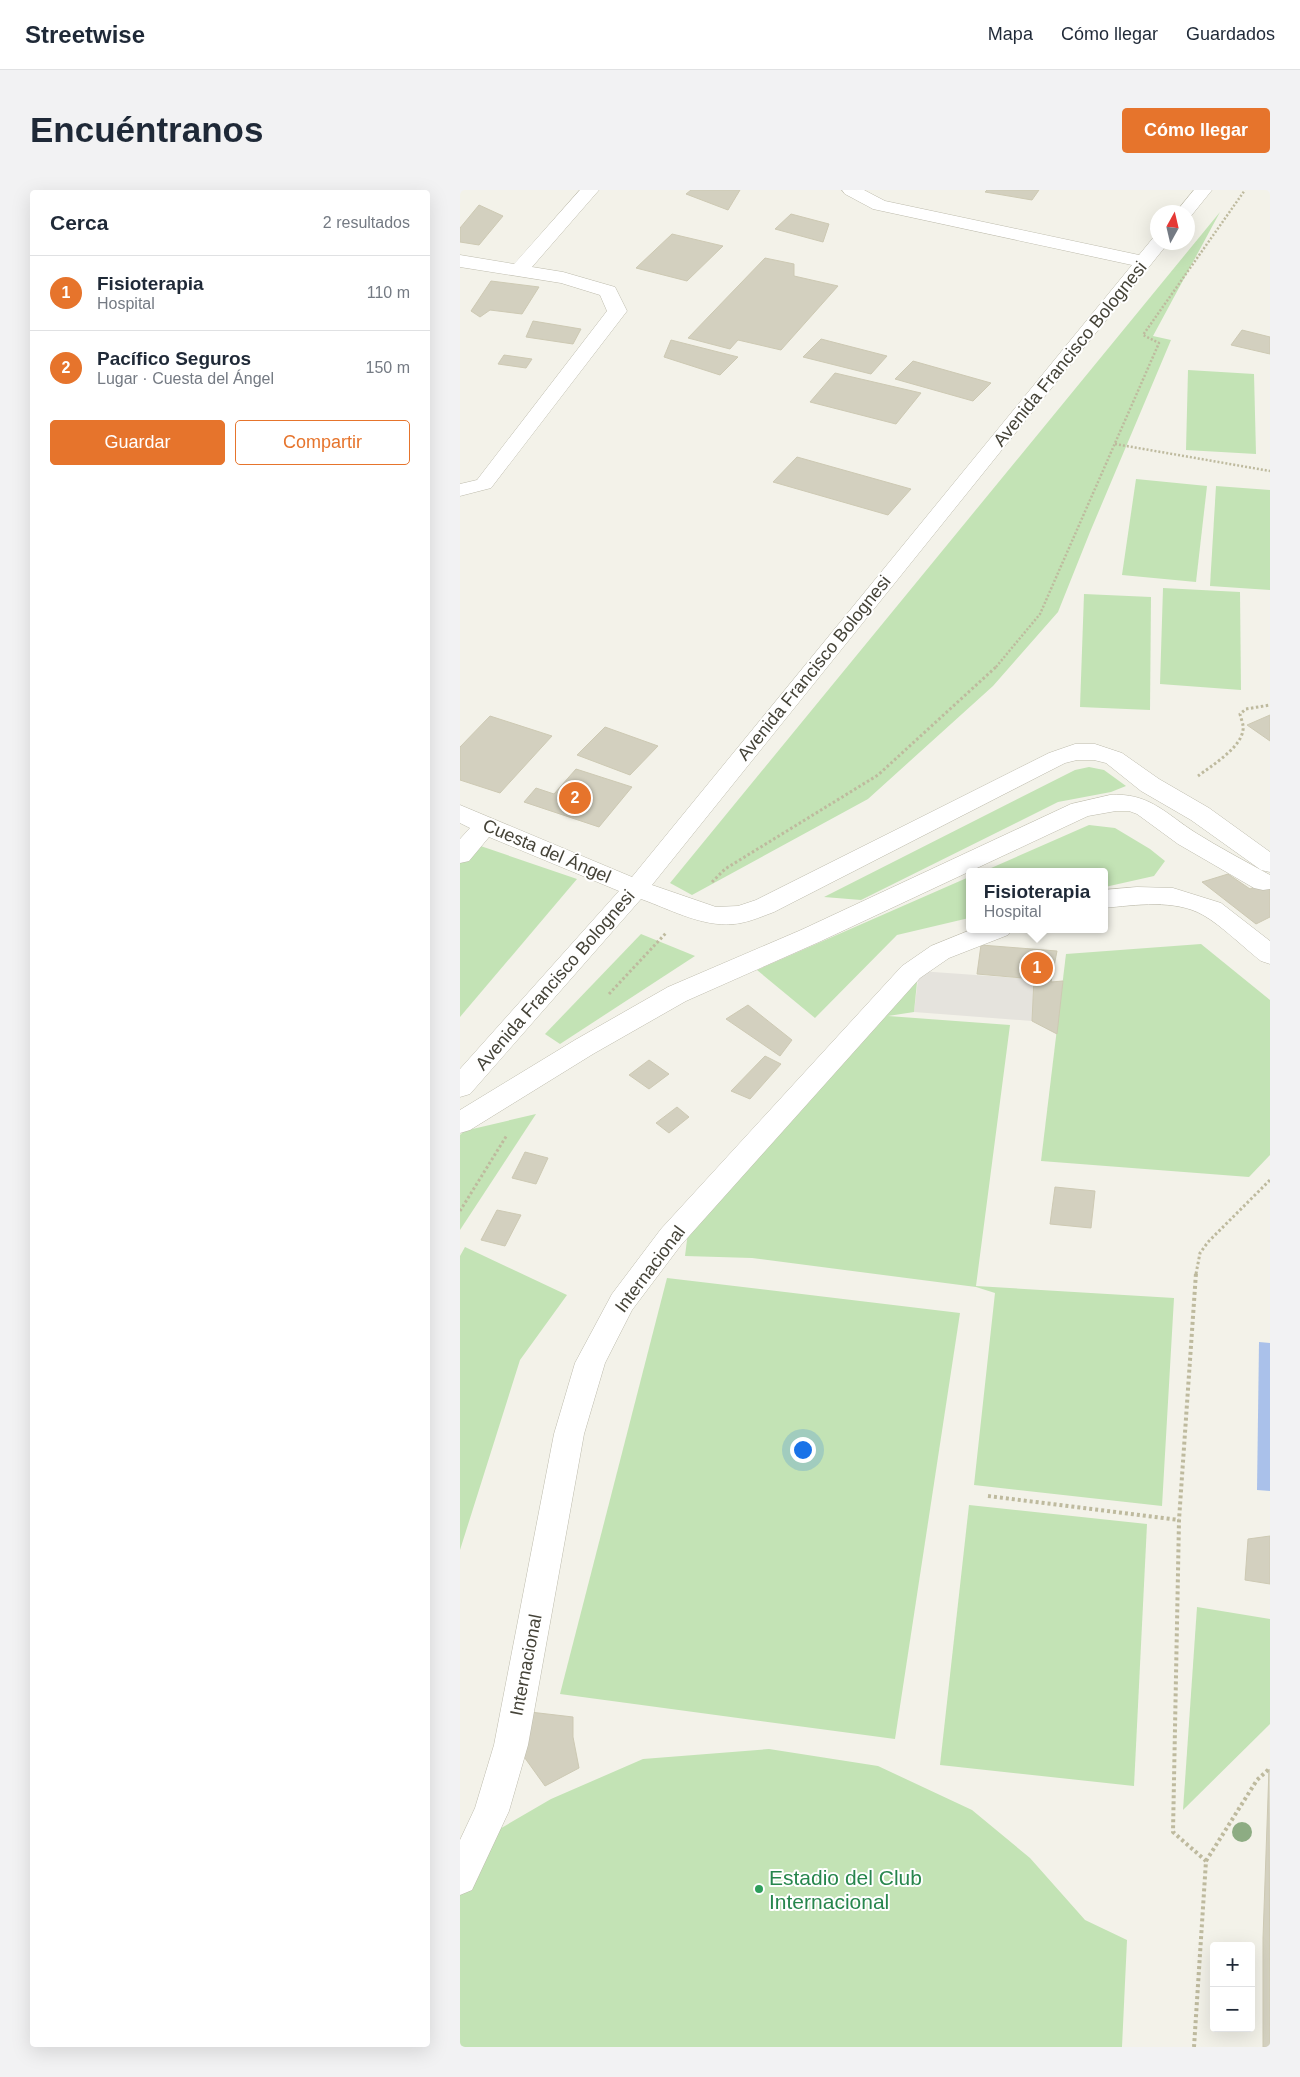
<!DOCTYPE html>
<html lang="es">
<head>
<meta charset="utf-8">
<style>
  :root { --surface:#fff; --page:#f2f2f3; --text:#1f2937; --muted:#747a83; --line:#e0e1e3; --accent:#e6742c }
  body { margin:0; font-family:Arial,sans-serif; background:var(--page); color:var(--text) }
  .controls { position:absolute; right:15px; bottom:15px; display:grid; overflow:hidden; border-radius:5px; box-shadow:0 5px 20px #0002 }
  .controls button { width:45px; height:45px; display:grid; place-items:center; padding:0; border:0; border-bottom:1px solid var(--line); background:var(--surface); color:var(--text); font:25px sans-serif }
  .compass { position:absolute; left:690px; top:15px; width:45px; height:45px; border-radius:50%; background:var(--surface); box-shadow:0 5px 20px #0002; rotate:8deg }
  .you { position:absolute; left:342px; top:1259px; width:18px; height:18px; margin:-12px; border:4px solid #fff; border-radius:50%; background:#1a73e8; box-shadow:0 0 0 8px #1a73e833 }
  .badge { display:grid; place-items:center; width:32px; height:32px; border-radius:50%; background:var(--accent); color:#fff; font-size:16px; font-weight:700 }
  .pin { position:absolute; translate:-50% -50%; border:2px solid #fff; box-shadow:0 1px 5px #0006 }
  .popup { position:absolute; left:506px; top:678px; width:142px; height:65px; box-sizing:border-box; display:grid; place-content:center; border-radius:5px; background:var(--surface); filter:drop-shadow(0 1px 4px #0005); font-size:16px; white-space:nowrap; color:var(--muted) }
  .popup b { font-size:19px; color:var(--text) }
  .popup::after { content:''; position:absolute; left:50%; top:100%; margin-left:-10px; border:10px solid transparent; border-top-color:var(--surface) }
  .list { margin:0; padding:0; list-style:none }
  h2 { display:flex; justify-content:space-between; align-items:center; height:65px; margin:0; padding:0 20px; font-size:21px }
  h2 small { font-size:16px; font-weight:400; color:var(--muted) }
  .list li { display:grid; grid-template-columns:32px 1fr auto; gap:15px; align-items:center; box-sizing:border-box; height:75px; padding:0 20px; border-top:1px solid var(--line) }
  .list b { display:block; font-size:19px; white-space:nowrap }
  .list p { margin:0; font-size:16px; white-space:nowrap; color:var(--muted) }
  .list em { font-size:16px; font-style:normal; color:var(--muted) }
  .actions { display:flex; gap:10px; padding:15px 20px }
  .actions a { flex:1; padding:11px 0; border:1px solid var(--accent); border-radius:5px; text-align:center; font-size:18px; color:var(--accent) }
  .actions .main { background:var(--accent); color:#fff }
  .map { position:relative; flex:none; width:810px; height:1857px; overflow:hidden; border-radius:5px }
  header { display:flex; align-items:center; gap:30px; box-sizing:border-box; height:70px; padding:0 25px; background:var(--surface); border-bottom:1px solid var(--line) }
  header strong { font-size:24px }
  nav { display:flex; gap:28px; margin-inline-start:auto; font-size:18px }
  .intro { display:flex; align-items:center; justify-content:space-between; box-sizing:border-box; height:120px; padding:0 30px }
  h1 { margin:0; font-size:35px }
  .button { padding:12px 22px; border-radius:5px; background:var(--accent); color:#fff; font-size:18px; font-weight:700 }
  main { display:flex; gap:30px; padding:0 30px }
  aside { flex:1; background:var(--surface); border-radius:5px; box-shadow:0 5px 20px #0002 }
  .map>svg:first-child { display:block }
  .industrial { fill:#e5e3dd }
  .green { fill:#c3e3b5 }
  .water { fill:#aac1ea }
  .building { fill:#d3d0bf; stroke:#cdc9b3 }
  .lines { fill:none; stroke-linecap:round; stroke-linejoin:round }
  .minor-casing { stroke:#bdbbac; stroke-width:1 }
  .path-far2 { stroke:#beba9e; stroke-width:2.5; stroke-dasharray:2 2; stroke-linecap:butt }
  .path-far1 { stroke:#beba9e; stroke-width:3; stroke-dasharray:2.5 2.5; stroke-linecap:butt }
  .path { stroke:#beba9e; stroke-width:4; stroke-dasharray:3 3; stroke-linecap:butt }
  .minor { fill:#fff; fill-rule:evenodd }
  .tree { fill:#8dac83 }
  .leisure-dot { fill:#2e9e5b; stroke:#fff; stroke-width:2 }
  .labels { text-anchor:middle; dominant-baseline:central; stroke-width:4; stroke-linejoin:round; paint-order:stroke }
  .street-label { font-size:18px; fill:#454338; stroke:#fff }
  .near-leisure-label { font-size:21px; fill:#27864d; stroke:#fff; text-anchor:start }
</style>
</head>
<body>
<header>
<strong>Streetwise</strong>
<nav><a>Mapa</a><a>Cómo llegar</a><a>Guardados</a></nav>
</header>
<div class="intro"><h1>Encuéntranos</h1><a class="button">Cómo llegar</a></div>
<main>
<aside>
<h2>Cerca<small>2 resultados</small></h2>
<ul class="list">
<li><span class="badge">1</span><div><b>Fisioterapia</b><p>Hospital</p></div><em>110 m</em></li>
<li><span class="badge">2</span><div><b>Pacífico Seguros</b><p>Lugar · Cuesta del Ángel</p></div><em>150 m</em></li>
</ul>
<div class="actions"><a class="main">Guardar</a><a>Compartir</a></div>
</aside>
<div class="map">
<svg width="810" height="1857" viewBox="0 0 810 1857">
  <rect width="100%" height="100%" fill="#f3f2e9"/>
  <!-- industrial -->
  <polygon class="industrial" points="459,781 574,789 572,831 454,822"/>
  <!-- green -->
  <g class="green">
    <polygon points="760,22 693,146 711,150 630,342 598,422 533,496 408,609 232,705 210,693"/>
    <polygon points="728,180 794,184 796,264 726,260"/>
    <polygon points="676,289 747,296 736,392 662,385"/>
    <polygon points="756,296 810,300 810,400 750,396"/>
    <polygon points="703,398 780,402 781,500 700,494"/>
    <polygon points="624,404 691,407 690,520 620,517"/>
    <polygon points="629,577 644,580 666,596 651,602 598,612 401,710 364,707 615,580"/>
    <polygon points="629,635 655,638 690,659 705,671 694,686 645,697 644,682 522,682"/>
    <polygon points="0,649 117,689 0,827"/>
    <polygon points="509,687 509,728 437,745 355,828 297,780"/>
    <polygon points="181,744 235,766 100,854 85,844"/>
    <polygon points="741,754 810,810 810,965 789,987 581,971 606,764"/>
    <polygon points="450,791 457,792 454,822 428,826 550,835 516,1096 714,1108 702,1316 514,1295 535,1103 516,1097 292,1068 225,1066 228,1042"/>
    <polygon points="76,924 0,1040 0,945 4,941"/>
    <polygon points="5,1057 107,1105 60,1170 0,1360 0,1066"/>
    <polygon points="207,1088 500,1123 435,1549 100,1504"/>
    <polygon points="509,1315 687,1334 674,1596 480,1575"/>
    <polygon points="737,1417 810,1429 810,1534 723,1620"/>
    <polygon points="309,1559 418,1576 512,1620 570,1668 625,1730 667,1750 662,1857 0,1857 0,1662 91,1609 183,1569"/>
  </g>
  <!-- water -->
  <polygon class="water" points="799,1152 810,1153 810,1301 797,1300"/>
  <!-- building -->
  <g class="building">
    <polygon points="231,0 280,0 268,20 226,4"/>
    <polygon points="527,0 579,0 572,10 525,2"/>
    <polygon points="19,15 43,26 19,55 0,52 0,38"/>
    <polygon points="331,24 369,34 363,52 315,39"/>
    <polygon points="212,44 263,56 227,91 176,78"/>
    <polygon points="305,68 334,74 334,86 378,96 321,160 278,150 270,159 228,148"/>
    <polygon points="31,91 79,97 62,124 30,120 20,127 11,121"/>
    <polygon points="73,131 121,139 113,154 66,147"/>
    <polygon points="782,140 810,147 810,164 771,155"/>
    <polygon points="361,149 427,166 411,184 343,167"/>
    <polygon points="211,150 278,167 260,185 204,167"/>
    <polygon points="44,165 72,169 66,178 38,174"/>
    <polygon points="453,171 531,193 513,211 435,189"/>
    <polygon points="375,183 461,203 436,234 350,212"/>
    <polygon points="337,267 451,299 428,325 313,292"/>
    <polygon points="810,525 810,551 787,535"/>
    <polygon points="30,526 92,546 40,603 0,590 0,557"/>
    <polygon points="145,537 198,556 170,585 117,565"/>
    <polygon points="116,579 172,597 139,637 64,612 76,598 94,604"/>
    <polygon points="768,684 790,699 810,689 810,727 796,734 742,692"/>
    <polygon points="521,755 597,761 591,792 603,791 597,844 572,831 574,789 517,784"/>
    <polygon points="288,815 332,850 320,866 266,829"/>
    <polygon points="305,866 321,874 290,909 271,901"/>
    <polygon points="189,870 209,884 189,899 169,885"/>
    <polygon points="217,917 229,927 209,943 196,933"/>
    <polygon points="65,962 88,968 76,994 52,988"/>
    <polygon points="595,997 635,1001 631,1038 590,1034"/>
    <polygon points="37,1020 61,1025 45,1056 21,1050"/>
    <polygon points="810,1346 810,1394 785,1390 788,1349"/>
    <polygon points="70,1522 113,1527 113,1547 119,1578 85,1596 57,1557"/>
    <polygon points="809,1579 810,1857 803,1857 803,1748"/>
  </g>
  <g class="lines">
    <!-- minor casing -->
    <g class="minor-casing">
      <g id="minor">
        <polygon points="120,0 139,0 72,77 103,82 155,97 167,121 31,298 0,306 0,294 17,290 147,121 140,105 101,93 0,77 0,65 54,74"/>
        <path d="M382,0h22l21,11 254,54 14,-17 5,-1v5h11l-517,643 64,22 22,-1 18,-6 293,-147 26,-9h20l27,9 37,26 50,29 61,44v20l-9,-2 -70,-50 -50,-29 -35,-28 -12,-3h-17l-12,3 -291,149c-11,4 -22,9 -33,11 -34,7 -69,-13 -100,-24l-171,195 -10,3v-28l159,-178 -130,-54 -20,24 -9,2v-24l10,-11 -10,-5v-18l172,72 500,-612 -259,-56 -28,-15z"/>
        <polygon points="734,0 752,0 731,26 728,27 728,22 716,22"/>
        <path d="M650,605c39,-3 56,19 86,38 24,15 49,28 74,42v14l-7,1 -9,-2 -76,-44 -41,-30 -8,-3h-13l-28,5 -269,126 -133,59 -93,53 -123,76 -10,3v-23l115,-70 93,-53 133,-57 270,-126z"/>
        <path d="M677,697l36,1 48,15 49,38v23l-9,-3c-17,-13 -40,-36 -58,-46 -28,-16 -67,-10 -99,-7v-18z"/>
        <polygon points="513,739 552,739 548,745 489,768 460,788 221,1055 172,1120 145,1173 124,1244 68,1555 49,1621 12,1700 0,1705 0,1650 15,1618 34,1555 94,1244 115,1173 152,1104 201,1039 442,776 471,756"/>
      </g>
    </g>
    <!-- path-far2 -->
    <g class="path-far2">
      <polyline points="655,254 810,281"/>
      <polyline points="536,477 580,424 699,153 683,145 785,0"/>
    </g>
    <!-- path-far1 -->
    <g class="path-far1">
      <path d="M738,586c13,-10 43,-28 45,-46 1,-5 -2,-11 -3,-16l6,-5 24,-4"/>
      <polyline points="252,692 265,679 418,585 537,476"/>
      <polyline points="149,804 206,743"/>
      <polyline points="0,1021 47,945"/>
      <polyline points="736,1084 740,1063 748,1052 810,990"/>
    </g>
    <!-- path -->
    <g class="path">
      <polyline points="528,1306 719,1330"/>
      <polyline points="746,1671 797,1590 810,1578"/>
      <polyline points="734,1857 746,1671 713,1642 719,1330 736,1083"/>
    </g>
    <!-- minor -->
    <use href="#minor" class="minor"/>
  </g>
  <!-- trees -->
  <circle class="tree" cx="782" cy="1642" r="10"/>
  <!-- markers -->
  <circle class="leisure-dot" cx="299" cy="1699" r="5"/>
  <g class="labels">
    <!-- street labels -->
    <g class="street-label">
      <text transform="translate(610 164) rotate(-51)">Avenida Francisco Bolognesi</text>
      <text transform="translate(354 478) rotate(-51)">Avenida Francisco Bolognesi</text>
      <text transform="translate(87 661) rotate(23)">Cuesta del Ángel</text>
      <text transform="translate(95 790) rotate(-49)">Avenida Francisco Bolognesi</text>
      <text transform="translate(190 1079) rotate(-53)">Internacional</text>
      <text transform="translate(66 1475) rotate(-79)">Internacional</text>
    </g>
    <!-- near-leisure labels -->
    <g class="near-leisure-label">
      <text x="309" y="1687">Estadio del Club<tspan x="309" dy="24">Internacional</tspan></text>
    </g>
  </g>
</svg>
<div class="controls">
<button>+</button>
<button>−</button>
</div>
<svg class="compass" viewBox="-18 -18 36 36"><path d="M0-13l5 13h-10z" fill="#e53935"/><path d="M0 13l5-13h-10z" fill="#747a83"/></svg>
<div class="you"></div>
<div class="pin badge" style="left:577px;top:778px">1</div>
<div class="popup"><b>Fisioterapia</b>Hospital</div>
<div class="pin badge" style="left:115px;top:608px">2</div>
</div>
</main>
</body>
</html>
